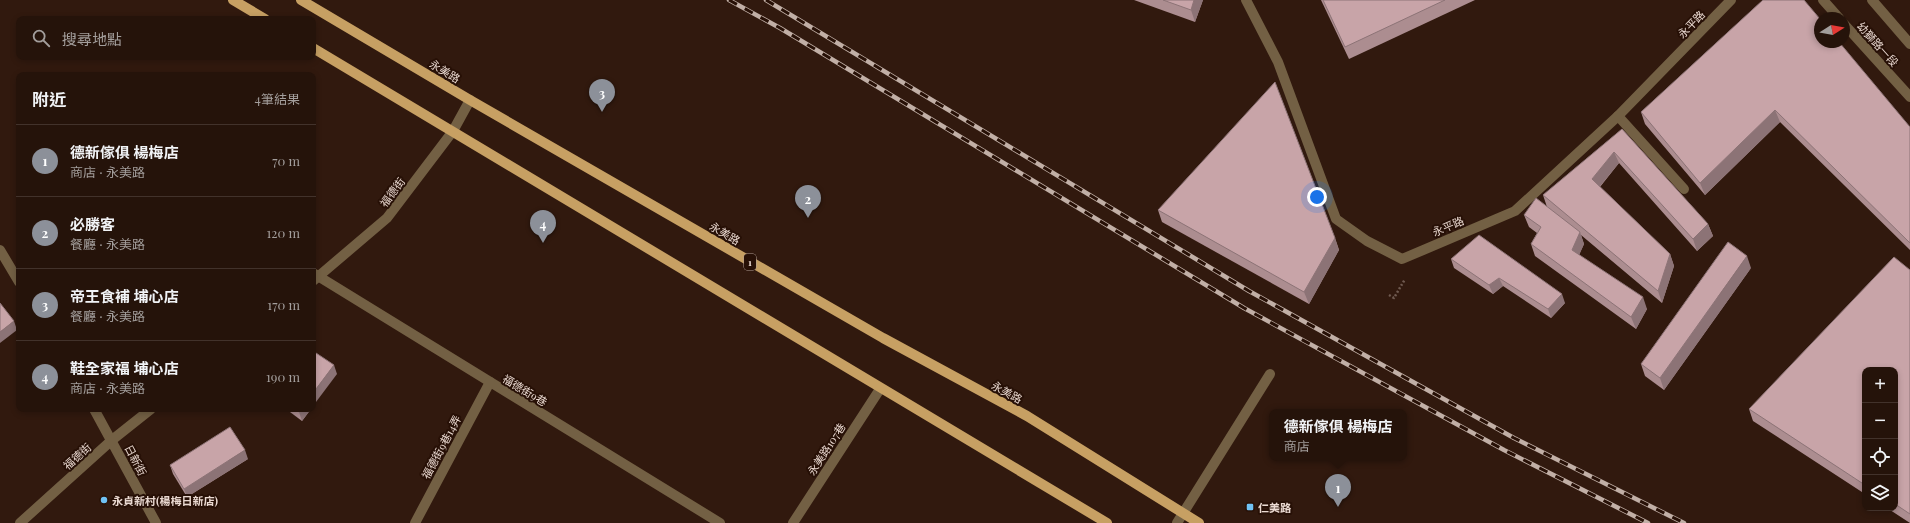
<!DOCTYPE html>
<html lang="zh-TW">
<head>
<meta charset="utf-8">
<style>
  :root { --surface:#25130a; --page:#2d1c13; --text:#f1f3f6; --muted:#a39e9c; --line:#42322b; --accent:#8c9099 }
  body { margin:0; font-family:"Playfair Display","Noto Sans TC",serif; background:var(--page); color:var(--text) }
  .controls { position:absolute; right:12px; bottom:12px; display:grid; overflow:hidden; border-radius:8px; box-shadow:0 2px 6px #0003 }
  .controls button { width:36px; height:36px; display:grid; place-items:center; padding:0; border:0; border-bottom:1px solid var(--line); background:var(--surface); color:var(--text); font:20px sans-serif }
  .compass { position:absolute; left:1814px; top:12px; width:36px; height:36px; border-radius:50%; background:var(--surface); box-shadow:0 2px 6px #0003; rotate:79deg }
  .you { position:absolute; left:1317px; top:197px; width:14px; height:14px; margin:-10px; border:3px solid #fff; border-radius:50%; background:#1a73e8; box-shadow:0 0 0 6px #1a73e833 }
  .badge { display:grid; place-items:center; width:26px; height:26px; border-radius:50%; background:var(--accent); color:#fff; font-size:13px; font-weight:700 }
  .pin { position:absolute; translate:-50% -33px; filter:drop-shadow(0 1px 2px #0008) }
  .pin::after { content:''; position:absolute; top:21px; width:14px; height:12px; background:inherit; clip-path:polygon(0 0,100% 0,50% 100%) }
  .popup { position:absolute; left:1269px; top:409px; width:138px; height:52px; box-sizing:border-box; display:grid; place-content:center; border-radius:8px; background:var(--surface); filter:drop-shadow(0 1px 3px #0005); font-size:13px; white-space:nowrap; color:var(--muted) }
  .popup b { font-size:15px; color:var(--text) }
  .popup::after { content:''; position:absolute; left:50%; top:100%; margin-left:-8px; border:8px solid transparent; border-top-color:var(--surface) }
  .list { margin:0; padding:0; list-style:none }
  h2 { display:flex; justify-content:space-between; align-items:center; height:52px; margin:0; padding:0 16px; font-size:17px }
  h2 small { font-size:13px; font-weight:400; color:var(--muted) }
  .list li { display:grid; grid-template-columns:26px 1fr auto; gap:12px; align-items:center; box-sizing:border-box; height:72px; padding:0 16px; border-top:1px solid var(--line) }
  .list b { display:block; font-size:15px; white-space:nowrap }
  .list p { margin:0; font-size:13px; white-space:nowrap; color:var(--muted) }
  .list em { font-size:13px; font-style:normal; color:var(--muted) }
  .icon { flex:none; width:22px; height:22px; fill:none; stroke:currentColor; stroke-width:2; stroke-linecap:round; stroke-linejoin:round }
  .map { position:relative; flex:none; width:1910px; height:523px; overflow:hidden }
  .search { position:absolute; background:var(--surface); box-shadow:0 2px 6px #0003; left:16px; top:16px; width:300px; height:44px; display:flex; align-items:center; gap:10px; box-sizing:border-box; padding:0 14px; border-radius:8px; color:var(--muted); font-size:15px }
  .panel { position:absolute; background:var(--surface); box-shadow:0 2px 6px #0003; left:16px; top:72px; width:300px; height:340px; border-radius:8px }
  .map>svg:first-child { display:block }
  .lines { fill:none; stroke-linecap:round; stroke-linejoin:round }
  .path { stroke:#6f5a50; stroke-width:2.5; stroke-dasharray:2 2; stroke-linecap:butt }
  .service { stroke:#736044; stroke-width:10 }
  .minor { stroke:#736044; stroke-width:10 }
  .tertiary { stroke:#736044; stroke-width:10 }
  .primary { stroke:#c7a063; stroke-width:10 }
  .rail-casing { stroke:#c1afa6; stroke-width:4.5 }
  .rail { stroke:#271006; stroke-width:3; stroke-dasharray:9; stroke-linecap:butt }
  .wall { fill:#ac8d90 }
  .shaded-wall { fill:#8c7376 }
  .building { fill:#c8a4a8; stroke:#8c7376 }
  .poi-dot { fill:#70c2f4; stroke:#271006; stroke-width:1.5 }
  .labels { text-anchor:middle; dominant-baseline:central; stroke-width:4; stroke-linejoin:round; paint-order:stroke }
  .shield { fill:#271006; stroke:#b09d94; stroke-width:1 }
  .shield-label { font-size:10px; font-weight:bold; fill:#ead9d1 }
  .street-label { font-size:11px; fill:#ead9d1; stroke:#271006 }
  .poi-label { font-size:11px; font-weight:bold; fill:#ead9d1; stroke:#271006; text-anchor:start }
</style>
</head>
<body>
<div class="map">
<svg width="1910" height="523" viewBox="0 0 1910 523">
  <rect width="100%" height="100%" fill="#31190e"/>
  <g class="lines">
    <!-- path -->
    <polyline class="path" points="1389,295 1394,298 1405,279"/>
    <!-- service -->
    <g class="service">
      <polyline points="1618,116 1684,189"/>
      <polyline points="313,273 720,523"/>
      <polyline points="415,523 490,382"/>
      <polyline points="793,523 880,389"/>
      <polyline points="1177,523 1270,374"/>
    </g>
    <!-- minor -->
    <g class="minor">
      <polyline points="1246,0 1278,62 1336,219 1367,241 1402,259 1515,211 1618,116 1731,0"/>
      <polyline points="0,250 19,282"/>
      <polyline points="313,281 387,218 453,131 470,100"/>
      <polyline points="94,409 156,523"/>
      <polyline points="20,523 112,440 151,409"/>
    </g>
    <!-- tertiary -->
    <g class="tertiary">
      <polyline points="1823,0 1839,18"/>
      <polyline points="1872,0 1910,44"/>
      <polyline points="1844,24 1910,97"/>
    </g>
    <!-- primary -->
    <g class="primary">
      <polyline points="233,0 265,19"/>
      <polyline points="301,0 470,100 883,338 1027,416 1199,523"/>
      <polyline points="313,48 1107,523"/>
    </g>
    <!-- rail casing -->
    <g class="rail-casing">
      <g id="rail">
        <polyline points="729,0 780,28 1244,308 1504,450 1648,523"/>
        <polyline points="766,0 1249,291 1514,438 1684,523"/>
      </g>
    </g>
    <!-- rail -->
    <use href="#rail" class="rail"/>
  </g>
  <!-- wall -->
  <g class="wall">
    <polygon points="1134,0 1203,0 1195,22"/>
    <polygon points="1321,0 1475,0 1349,59"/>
    <polygon points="1763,0 1910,127 1910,250 1780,122 1705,195 1645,124 1641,112"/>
    <polygon points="1622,129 1708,224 1713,236 1697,251 1619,163 1600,187 1670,254 1674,266 1662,303 1581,235 1584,244 1579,255 1647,309 1636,329 1535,256 1531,244 1537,233 1529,227 1524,215 1547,207 1543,195"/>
    <polygon points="1158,210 1335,238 1339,250 1309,304 1162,222"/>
    <polygon points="1451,259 1565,303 1551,318 1503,286 1493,294 1454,268"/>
    <polygon points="1751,268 1664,390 1645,376 1641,364"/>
    <polygon points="1910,270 1910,523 1887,508 1895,508 1895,370 1865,370 1865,494 1753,421 1749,409"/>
    <polygon points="286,409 311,409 302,421"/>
    <polygon points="248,459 187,497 173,474 170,465"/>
  </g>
  <!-- shaded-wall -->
  <g class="shaded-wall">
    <polygon points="1194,0 1203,0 1195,22 1191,10"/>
    <polygon points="1775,110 1780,122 1705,195 1700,183"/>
    <polygon points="1614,152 1619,163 1596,191 1592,179"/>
    <polygon points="1708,224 1713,236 1697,251 1693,239"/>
    <polygon points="1580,232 1584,244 1576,262 1572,250"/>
    <polygon points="1335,238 1339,250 1309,304 1304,292"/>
    <polygon points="1670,254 1674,266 1662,303 1658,291"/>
    <polygon points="1747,256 1751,268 1664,390 1660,378"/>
    <polygon points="1499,278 1503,286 1493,294 1489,285"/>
    <polygon points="1562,294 1565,303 1551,318 1548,309"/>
    <polygon points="1643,297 1647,309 1636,329 1631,317"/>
    <polygon points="14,321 17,330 0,343 0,332"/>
    <polygon points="334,365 337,374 313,406 313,393"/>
    <polygon points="301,409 311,409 302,421 299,412"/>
    <polygon points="245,450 248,459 187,497 184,489"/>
  </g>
  <!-- building -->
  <g class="building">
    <polygon points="1163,0 1194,0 1191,10"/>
    <polygon points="1323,0 1445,0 1345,47"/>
    <polygon points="1763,0 1804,0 1820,19 1820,42 1839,42 1910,127 1910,243 1775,110 1700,183 1641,112"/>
    <polygon points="1275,82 1335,238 1304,292 1158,210"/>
    <polygon points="1622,129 1708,224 1693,239 1614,152 1592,179 1670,254 1658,291 1543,195"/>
    <polygon points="1536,198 1580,232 1572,250 1643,297 1631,317 1531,244 1541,227 1524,215"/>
    <polygon points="1479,235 1562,294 1548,309 1499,278 1489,285 1451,259"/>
    <polygon points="1728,242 1747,256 1660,378 1641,364"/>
    <polygon points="1894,257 1910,270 1910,514 1895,504 1895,370 1865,370 1865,485 1749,409"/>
    <polygon points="0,303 14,321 0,332"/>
    <polygon points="313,351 334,365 313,393"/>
    <polygon points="295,409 301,409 299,412"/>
    <polygon points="230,427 245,450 184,489 170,465"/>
  </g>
  <!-- markers -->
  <g class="poi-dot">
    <circle cx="104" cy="500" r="4"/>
    <rect x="1246" y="503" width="8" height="8" rx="2"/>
  </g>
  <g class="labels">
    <!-- shield labels -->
    <rect class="shield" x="744" y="254" width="12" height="16" rx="3"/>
    <g class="shield-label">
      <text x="750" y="262">1</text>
    </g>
    <!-- street labels -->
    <g class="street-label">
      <text transform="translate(1691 24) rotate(-46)">永平路</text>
      <text transform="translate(1878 44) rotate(48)">幼獅路一段</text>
      <text transform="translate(445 71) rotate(31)">永美路</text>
      <text transform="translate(392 192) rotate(-53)">福德街</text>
      <text transform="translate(1448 226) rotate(-23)">永平路</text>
      <text transform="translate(725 233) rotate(30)">永美路</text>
      <text transform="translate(525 390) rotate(31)">福德街9巷</text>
      <text transform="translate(1007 392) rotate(29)">永美路</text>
      <text transform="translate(441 447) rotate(-62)">福德街9巷14弄</text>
      <text transform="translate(826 449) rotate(-57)">永美路107巷</text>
      <text transform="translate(77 456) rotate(-42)">福德街</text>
      <text transform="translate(136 460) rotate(62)">日新街</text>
    </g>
    <!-- poi labels -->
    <g class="poi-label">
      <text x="112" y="500">永貞新村(楊梅日新店)</text>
      <text x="1258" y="507">仁美路</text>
    </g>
  </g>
</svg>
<div class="controls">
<button>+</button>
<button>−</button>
<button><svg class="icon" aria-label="locate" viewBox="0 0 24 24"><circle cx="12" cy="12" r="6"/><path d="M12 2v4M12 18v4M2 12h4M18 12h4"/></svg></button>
<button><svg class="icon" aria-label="layers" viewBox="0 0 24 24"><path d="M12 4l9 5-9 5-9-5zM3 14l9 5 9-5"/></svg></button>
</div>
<svg class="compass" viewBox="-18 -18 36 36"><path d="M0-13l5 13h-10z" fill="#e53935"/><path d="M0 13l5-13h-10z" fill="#a39e9c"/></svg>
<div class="you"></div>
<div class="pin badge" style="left:1338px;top:507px">1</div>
<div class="popup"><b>德新傢俱 楊梅店</b>商店</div>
<div class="pin badge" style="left:808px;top:218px">2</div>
<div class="pin badge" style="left:602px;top:112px">3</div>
<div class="pin badge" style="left:543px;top:243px">4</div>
<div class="search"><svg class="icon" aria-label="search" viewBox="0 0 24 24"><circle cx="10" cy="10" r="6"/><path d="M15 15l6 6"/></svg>搜尋地點</div>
<section class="panel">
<h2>附近<small>4筆結果</small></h2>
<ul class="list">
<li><span class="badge">1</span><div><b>德新傢俱 楊梅店</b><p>商店 · 永美路</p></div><em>70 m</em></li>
<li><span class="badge">2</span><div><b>必勝客</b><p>餐廳 · 永美路</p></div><em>120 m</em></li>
<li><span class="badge">3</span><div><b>帝王食補 埔心店</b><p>餐廳 · 永美路</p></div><em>170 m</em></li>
<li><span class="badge">4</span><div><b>鞋全家福 埔心店</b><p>商店 · 永美路</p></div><em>190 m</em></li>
</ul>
</section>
</div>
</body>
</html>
